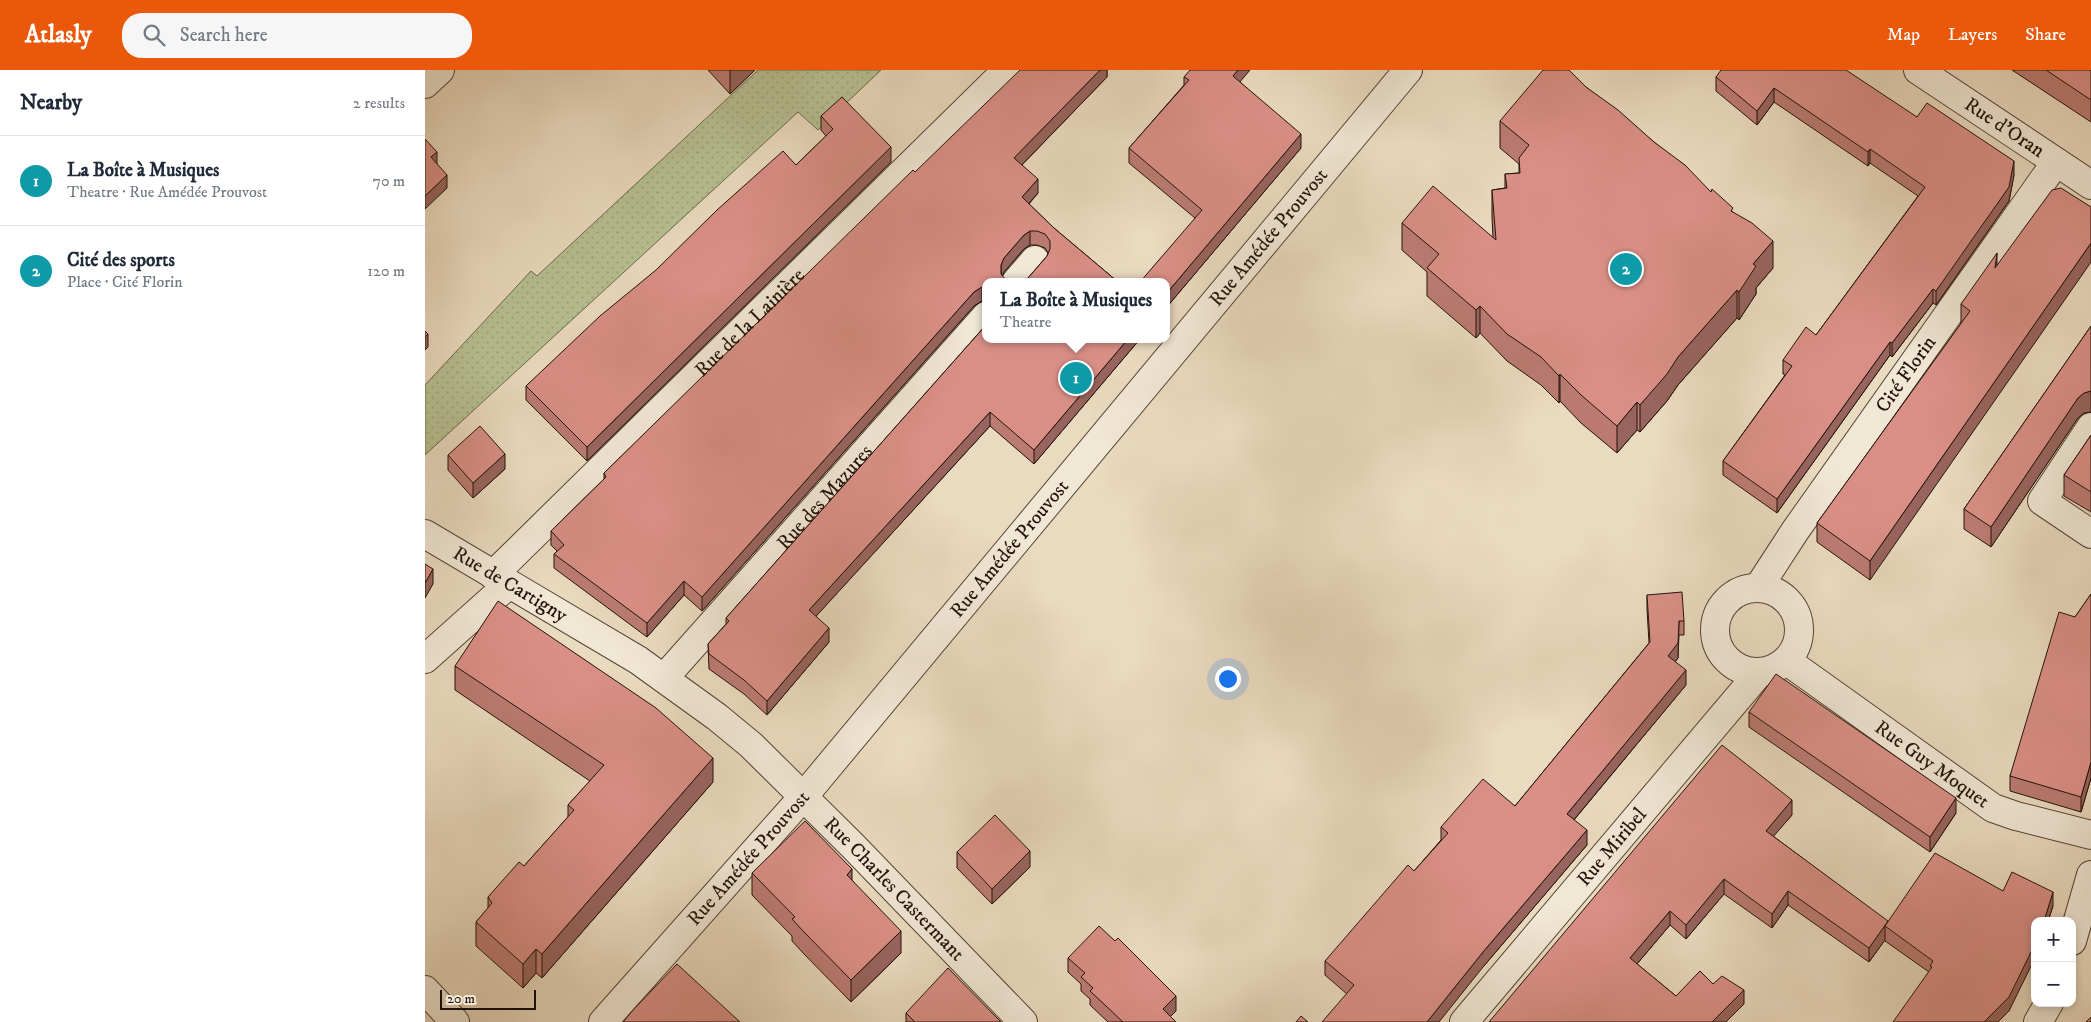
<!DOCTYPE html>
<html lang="en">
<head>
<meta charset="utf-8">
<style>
  :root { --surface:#fff; --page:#f6f6f7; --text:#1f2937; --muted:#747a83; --line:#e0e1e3; --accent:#ea580c }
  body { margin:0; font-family:"IM FELL DW Pica",serif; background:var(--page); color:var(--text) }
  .controls { position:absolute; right:15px; bottom:15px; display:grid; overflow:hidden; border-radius:10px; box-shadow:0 2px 8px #0003 }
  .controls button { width:45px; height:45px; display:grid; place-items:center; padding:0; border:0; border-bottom:1px solid var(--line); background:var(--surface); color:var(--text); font:25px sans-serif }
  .scale { position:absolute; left:15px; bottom:12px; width:96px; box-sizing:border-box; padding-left:5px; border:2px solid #221309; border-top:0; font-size:14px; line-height:18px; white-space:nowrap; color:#221309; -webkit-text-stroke:4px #f1e7d5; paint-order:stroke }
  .you { position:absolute; left:802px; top:608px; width:18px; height:18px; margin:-12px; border:4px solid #fff; border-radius:50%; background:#1a73e8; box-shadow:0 0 0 8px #1a73e833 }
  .badge { display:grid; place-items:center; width:32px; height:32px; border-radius:50%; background:var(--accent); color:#fff; font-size:16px; font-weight:700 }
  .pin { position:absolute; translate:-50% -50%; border:2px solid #fff; box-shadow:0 1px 5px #0006 }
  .popup { position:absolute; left:557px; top:208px; width:188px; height:65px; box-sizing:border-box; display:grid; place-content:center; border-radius:10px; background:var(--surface); filter:drop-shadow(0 1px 4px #0005); font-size:16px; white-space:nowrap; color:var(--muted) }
  .popup b { font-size:19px; color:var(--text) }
  .popup::after { content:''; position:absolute; left:50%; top:100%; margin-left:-10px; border:10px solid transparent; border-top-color:var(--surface) }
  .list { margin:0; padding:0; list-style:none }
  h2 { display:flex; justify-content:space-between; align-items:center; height:65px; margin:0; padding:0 20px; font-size:21px }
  h2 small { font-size:16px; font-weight:400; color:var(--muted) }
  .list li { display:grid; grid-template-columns:32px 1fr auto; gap:15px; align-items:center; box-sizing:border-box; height:90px; padding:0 20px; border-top:1px solid var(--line) }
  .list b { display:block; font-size:19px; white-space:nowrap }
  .list p { margin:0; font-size:16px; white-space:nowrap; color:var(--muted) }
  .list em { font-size:16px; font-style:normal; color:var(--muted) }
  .icon { flex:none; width:28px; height:28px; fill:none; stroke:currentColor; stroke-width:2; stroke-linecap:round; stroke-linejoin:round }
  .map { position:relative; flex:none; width:1666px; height:952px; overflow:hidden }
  header { display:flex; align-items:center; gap:30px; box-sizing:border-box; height:70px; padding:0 25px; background:var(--accent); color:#fff }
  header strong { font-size:24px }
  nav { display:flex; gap:28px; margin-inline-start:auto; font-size:18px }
  .search { width:350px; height:45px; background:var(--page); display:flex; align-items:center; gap:12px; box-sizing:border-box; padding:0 18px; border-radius:20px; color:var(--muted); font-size:19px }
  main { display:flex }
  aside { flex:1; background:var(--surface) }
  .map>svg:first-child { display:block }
  .grass { fill:url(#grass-dots); stroke:#6c6a4e }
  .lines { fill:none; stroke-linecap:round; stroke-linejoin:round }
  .minor-casing { stroke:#544536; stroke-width:30 }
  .minor { stroke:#f1e7d5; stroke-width:28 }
  .wall { fill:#bb7b73; stroke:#221309 }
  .shaded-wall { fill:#98645e; stroke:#221309 }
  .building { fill:#d98f86; stroke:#221309 }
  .labels { text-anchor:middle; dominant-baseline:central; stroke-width:4; stroke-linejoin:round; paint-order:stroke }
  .street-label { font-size:20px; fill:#221309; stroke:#f1e7d5 }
</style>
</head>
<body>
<header>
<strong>Atlasly</strong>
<div class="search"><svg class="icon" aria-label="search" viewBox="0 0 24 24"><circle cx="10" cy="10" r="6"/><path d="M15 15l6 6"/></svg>Search here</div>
<nav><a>Map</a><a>Layers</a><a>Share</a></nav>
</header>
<main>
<aside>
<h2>Nearby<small>2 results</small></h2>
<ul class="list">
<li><span class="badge" style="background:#0f9aa8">1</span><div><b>La Boîte à Musiques</b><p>Theatre · Rue Amédée Prouvost</p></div><em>70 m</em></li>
<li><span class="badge" style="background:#0f9aa8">2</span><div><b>Cité des sports</b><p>Place · Cité Florin</p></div><em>120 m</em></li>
</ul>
</aside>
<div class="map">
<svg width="1666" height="952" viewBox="0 0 1666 952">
  <defs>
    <pattern id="grass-dots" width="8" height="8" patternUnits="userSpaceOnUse" patternTransform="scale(1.25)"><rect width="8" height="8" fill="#b7c092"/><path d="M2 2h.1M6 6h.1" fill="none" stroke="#9da47d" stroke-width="1.8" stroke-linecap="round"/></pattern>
  </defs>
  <rect width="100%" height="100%" fill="#eadabf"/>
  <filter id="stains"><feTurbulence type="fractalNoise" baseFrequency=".004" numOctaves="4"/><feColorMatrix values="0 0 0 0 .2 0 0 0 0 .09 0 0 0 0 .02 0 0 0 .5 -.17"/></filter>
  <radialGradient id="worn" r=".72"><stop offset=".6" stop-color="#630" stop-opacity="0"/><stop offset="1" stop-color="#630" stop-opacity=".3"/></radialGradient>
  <!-- grass -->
  <polygon class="grass" points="333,0 456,0 393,60 373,42 0,385 0,315 106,201 112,206"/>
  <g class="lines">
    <!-- minor casing -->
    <g class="minor-casing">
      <g id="minor">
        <path id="s1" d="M1493,0l173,115"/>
        <polyline points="0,14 15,0"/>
        <polyline points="591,212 610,190"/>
        <polyline points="1666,357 1617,431 1666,464"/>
        <path id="s2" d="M0,464l213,126 79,57 34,28 102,101 170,176"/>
        <path id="s3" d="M68,505l514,-505"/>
        <circle cx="1332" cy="560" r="42"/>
        <path id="s4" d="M1333,518l37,-57 261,-369"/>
        <polyline points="0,589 84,514"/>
        <path id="s5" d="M1362,591l206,147 23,8 75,19"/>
        <path id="s6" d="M239,608l322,-362"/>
        <polyline points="1647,871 1666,805"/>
        <polyline points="0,920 30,952"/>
        <path id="s7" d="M178,952l200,-225 605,-727"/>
        <path id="s8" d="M1039,952l295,-349"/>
        <polyline points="1613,952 1624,933"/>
      </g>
    </g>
    <!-- minor -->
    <use href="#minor" class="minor"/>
  </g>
  <!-- wall -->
  <g class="wall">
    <polygon points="283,0 330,0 305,24"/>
    <polygon points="682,0 682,7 597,95 613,123 604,134 629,158 693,212 603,208 622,186 623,183 620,178 612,175 605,175 599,179 579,202 578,205 561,212 561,231 557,231 549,236 277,541 259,525 222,567 129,498 129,484 132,481 126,475 126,461 179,409 179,403 490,102"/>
    <polygon points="1587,0 1666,0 1666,52"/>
    <polygon points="759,7 815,12 876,78 741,238 741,212 770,148 704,93 704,78 759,15"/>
    <polygon points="1291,7 1492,47 1589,105 1584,131 1511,235 1508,233 1467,287 1465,285 1352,443 1298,405 1298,391 1360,305 1358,304 1358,290 1391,265 1493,126 1445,93 1443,96 1349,32 1332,55 1291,21"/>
    <polygon points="1161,17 1229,72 1308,142 1348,198 1331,218 1331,224 1314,250 1312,248 1253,315 1242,331 1215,362 1212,360 1192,383 1156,353 1135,331 1134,333 1116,315 1082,291 1055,263 1051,268 1002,226 1002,202 977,180 977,153 1068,168 1067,147 1067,120 1080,118 1080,104 1094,103 1094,94 1075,78 1075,51"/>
    <polygon points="396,46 466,92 162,391 101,330 101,316 371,95 401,66 396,60"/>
    <polygon points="1572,194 1445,510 1392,472 1392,453 1536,254 1536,234"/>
    <polygon points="561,255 715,269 609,394 565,356 391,546 404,572 342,645 319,624 284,599 283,574 301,554 301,548"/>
    <polygon points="1666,256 1666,342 1659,343 1653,348 1566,477 1539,459 1539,439"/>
    <polygon points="1666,365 1666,442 1639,426 1639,405"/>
    <polygon points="23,385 80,399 48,428 23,400"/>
    <polygon points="1666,524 1666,708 1656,742 1585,721 1585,706 1650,547"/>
    <polygon points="1222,525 1259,551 1259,565 1254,565 1253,588 1250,592 1261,615 1149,750 1162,775 1058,897 922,924 900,905 900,891 989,801 1016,770 1016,757 1090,736 1224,573 1222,539"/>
    <polygon points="30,596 288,712 117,908 111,903 98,918 51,876 51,852 63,838 63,827 99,796 143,747 143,735 165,711 30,620"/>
    <polygon points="1324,642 1531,743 1505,782 1324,657"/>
    <polygon points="1367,745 1348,766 1463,852 1578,821 1628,836 1623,851 1610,851 1584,941 1504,902 1460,871 1460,870 1444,892 1363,835 1347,858 1299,824 1261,869 1245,855 1212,894 1251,926 1288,914 1319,934 1301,952 1064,952"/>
    <polygon points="532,782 605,797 567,834 532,798"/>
    <polygon points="327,803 427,810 476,883 426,932 379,884 367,871 367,866 327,825"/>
    <polygon points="643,888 751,941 745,946 751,952 683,952 665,935 665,929 656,921 656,914 643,902"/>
    <polygon points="481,943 576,952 481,952"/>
  </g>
  <!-- shaded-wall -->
  <g class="shaded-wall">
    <polygon points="305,0 330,0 305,24"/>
    <polygon points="675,0 682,0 682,7 589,103 589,88"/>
    <polygon points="813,0 825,0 808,20 808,6"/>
    <polygon points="1349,18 1349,32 1332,55 1332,41"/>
    <polygon points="876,64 876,78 741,238 741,224"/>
    <polygon points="466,77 466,92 162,391 162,377"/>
    <polygon points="1445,79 1445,93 1443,96 1443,82"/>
    <polygon points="12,82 12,95 6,87"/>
    <polygon points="1589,91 1589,105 1584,131 1511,235 1511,221"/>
    <polygon points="22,105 22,118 0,139 0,126"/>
    <polygon points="613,109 613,123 597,141 597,127"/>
    <polygon points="605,161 605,175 599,179 579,202 576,209 576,195 579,188 599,165"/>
    <polygon points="1348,171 1348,198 1331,218 1331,224 1314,250 1314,222 1328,194"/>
    <polygon points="1666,173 1666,192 1445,510 1445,491"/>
    <polygon points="1572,183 1572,202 1570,198"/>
    <polygon points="557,217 557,231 549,236 277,541 277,527 549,222"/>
    <polygon points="1508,219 1508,233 1467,287 1467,273"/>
    <polygon points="1312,220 1312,248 1253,315 1242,331 1215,362 1215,335 1253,287"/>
    <polygon points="1055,236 1055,263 1051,268 1051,240"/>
    <polygon points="3,264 3,277 0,280 0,267"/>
    <polygon points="703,269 715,269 609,394 609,380"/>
    <polygon points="1465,272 1465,285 1352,443 1352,429"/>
    <polygon points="1135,304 1135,331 1134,333 1134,306"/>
    <polygon points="1666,321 1666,342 1659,343 1653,348 1566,477 1566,457 1653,328 1659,323"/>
    <polygon points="1212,332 1212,360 1192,383 1192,356"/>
    <polygon points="565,342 565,356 384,554 384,540"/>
    <polygon points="80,384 80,399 48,428 48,413"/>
    <polygon points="8,499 8,514 0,528 0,513"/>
    <polygon points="259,511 259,525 222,567 222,553"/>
    <polygon points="1254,551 1253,588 1243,600 1243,586"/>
    <polygon points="404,558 404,572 342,645 342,631"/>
    <polygon points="1261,600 1261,615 1142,758 1142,744"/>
    <polygon points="288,688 288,712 117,908 117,884"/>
    <polygon points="1666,692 1666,708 1656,742 1656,727"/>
    <polygon points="1531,728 1531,743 1505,782 1505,767"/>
    <polygon points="1367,730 1367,745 1341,775 1341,761"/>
    <polygon points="1162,760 1162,775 1058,897 1014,952 1002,952 1058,882"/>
    <polygon points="605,781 605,797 567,834 567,819"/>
    <polygon points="427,799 427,821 422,805"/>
    <polygon points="1299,809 1299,824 1261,869 1261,855"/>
    <polygon points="1363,821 1363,835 1347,858 1347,844"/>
    <polygon points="1628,822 1628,836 1623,851 1619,851"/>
    <polygon points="1245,841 1245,855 1205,902 1205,888"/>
    <polygon points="1463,851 1460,856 1460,870 1444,892 1444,878"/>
    <polygon points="476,861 476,883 426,932 426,910"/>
    <polygon points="1610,874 1610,888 1584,941 1573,952 1559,952"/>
    <polygon points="111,879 111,903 98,918 98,894"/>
    <polygon points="1319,920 1319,934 1301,952 1287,952"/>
    <polygon points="751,926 751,941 740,952 738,939"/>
  </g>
  <!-- building -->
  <g class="building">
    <polygon points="595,0 675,0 589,88 613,109 597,127 629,158 693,212 597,212 603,208 622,186 625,179 625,171 620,164 612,161 605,161 599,165 579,188 576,195 576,204 581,210 585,212 561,212 561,217 557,217 549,222 277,527 259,511 222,553 129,484 139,475 126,461 181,407 179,403 488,100 490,102"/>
    <polygon points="765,0 813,0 808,6 876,64 741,224 741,212 715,212 777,140 704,78 764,10 759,7"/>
    <polygon points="1118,0 1144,0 1161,17 1193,40 1229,72 1260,95 1286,122 1287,119 1308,138 1306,141 1327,153 1348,171 1328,194 1331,196 1314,222 1312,220 1253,287 1242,304 1215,335 1212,332 1192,356 1156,325 1135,304 1134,306 1116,287 1082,264 1055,236 1051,240 1002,198 1014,184 977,153 1008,116 1071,170 1067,120 1082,118 1080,104 1095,103 1094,88 1104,75 1075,51"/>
    <polygon points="1296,0 1421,0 1492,47 1502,33 1589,91 1584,117 1511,221 1508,219 1467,273 1465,272 1352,429 1298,391 1367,296 1358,290 1381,257 1391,265 1500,117 1445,79 1443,82 1349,18 1332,41 1291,7"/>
    <polygon points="1621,0 1666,0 1666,30"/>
    <polygon points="417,27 466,77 162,377 101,316 175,246 231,200 292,140 358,81 371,95 408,59 396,46"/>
    <polygon points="0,69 12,82 6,87 22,105 0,126"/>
    <polygon points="1636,118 1666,137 1666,173 1445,491 1392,453 1545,241 1536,234 1572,183 1570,198 1627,120"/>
    <polygon points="561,255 561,269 703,269 609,380 565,342 384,540 404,558 342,631 319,610 284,584 283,574 304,551 301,548"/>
    <polygon points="1666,256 1666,321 1659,323 1653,328 1566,457 1539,439"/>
    <polygon points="0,261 3,264 0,267"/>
    <polygon points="55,356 80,384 48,413 23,385"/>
    <polygon points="1666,365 1666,422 1639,405"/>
    <polygon points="0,494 8,499 0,513"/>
    <polygon points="1257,522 1259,551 1254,551 1253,573 1243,586 1261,600 1142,744 1162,760 1058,882 1002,952 897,952 929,915 900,891 983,795 989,801 1023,763 1016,757 1058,709 1090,736 1225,572 1222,525"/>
    <polygon points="1666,524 1666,692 1656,727 1585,706 1634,542 1650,547"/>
    <polygon points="73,531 231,638 288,688 117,884 111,879 98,894 51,852 67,833 63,827 94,792 99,796 149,740 143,735 179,695 30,596"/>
    <polygon points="1351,604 1531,728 1505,767 1324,642"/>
    <polygon points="1297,675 1367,730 1341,761 1463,851 1444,878 1363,821 1347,844 1299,809 1261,855 1245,841 1205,888 1251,926 1275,901 1288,914 1297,906 1319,920 1287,952 1064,952"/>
    <polygon points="570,745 605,781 567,819 532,782"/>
    <polygon points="380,751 427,799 422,805 476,861 426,910 379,862 367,849 370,847 327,803"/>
    <polygon points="1510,783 1578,821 1587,802 1628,822 1619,851 1610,851 1610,874 1584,927 1559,952 1468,952 1507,897 1505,896 1508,891 1460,856"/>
    <polygon points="674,856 690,871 693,868 751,926 738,939 751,952 698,952 665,921 668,918 656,907 660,903 643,888"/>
    <polygon points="252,894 315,952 198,952 209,939"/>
    <polygon points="523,898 576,952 490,952 481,943"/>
    <polygon points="876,946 883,952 871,952"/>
    <polygon points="1666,947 1666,952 1661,952"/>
  </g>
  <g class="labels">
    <!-- street labels -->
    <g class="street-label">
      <text stroke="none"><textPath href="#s1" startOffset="104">Rue d'Oran</textPath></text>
      <text stroke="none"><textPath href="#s7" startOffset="1029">Rue Amédée Prouvost</textPath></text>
      <text stroke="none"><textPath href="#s3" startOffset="360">Rue de la Lainière</textPath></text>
      <text stroke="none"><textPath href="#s4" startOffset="260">Cité Florin</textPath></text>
      <text stroke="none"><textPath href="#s6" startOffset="242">Rue des Mazures</textPath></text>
      <text stroke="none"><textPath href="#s7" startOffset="624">Rue Amédée Prouvost</textPath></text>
      <text stroke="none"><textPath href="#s2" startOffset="99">Rue de Cartigny</textPath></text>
      <text stroke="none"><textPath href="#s5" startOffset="178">Rue Guy Moquet</textPath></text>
      <text stroke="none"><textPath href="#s8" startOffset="229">Rue Miribel</textPath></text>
      <text stroke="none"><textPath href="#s7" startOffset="219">Rue Amédée Prouvost</textPath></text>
      <text stroke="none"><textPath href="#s2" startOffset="592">Rue Charles Castermant</textPath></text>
    </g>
  </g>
  <rect width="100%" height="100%" filter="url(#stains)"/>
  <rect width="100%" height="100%" fill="url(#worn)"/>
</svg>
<div class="controls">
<button>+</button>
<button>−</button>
</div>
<div class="scale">20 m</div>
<div class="you"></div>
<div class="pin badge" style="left:651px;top:308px;background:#0f9aa8">1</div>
<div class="popup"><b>La Boîte à Musiques</b>Theatre</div>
<div class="pin badge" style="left:1201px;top:199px;background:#0f9aa8">2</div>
</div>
</main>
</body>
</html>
